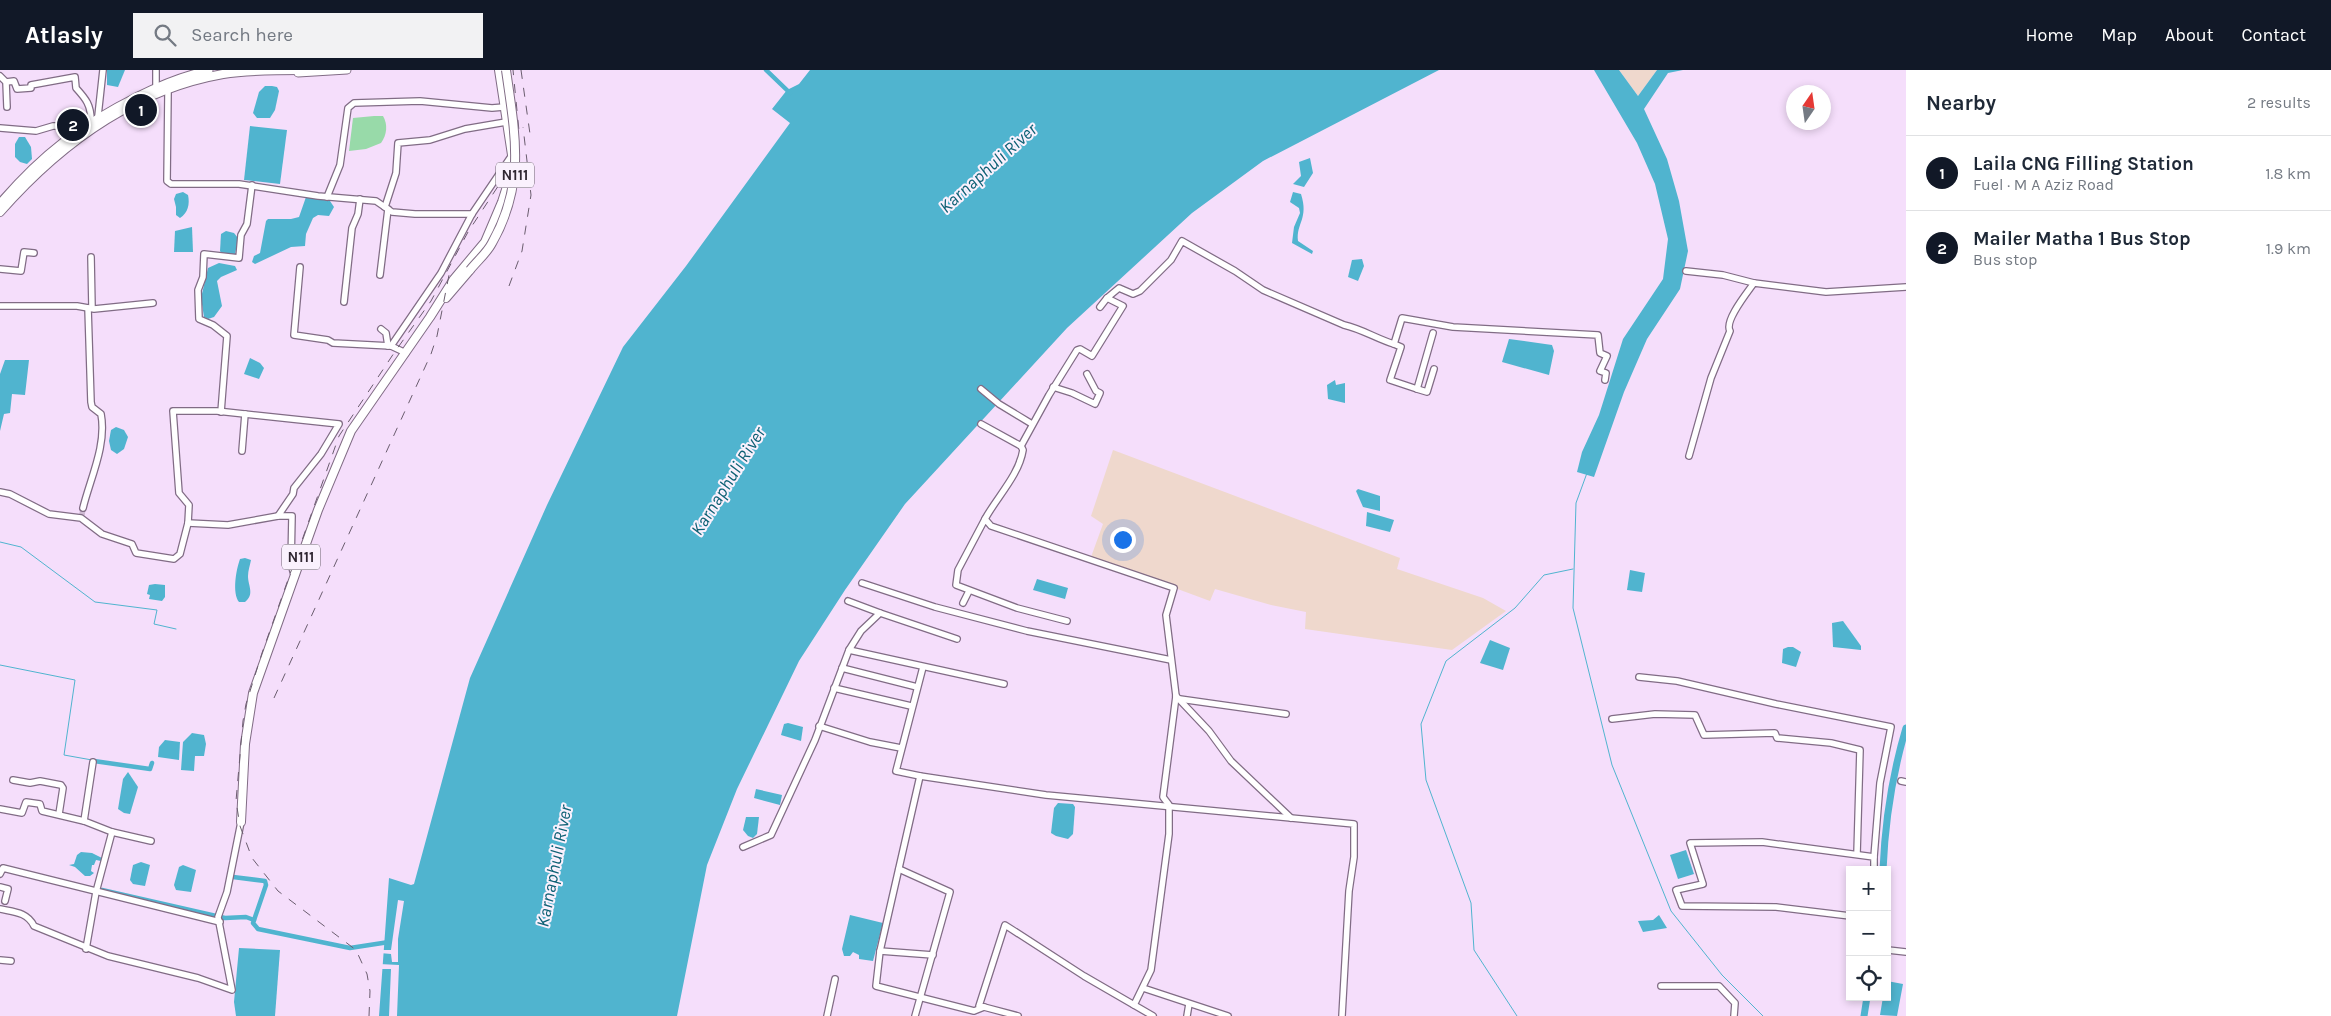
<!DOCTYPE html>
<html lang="en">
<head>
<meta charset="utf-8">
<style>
  :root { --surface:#fff; --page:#f2f2f3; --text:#1f2937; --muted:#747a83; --line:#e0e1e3; --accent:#111827 }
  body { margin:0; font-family:Karla,sans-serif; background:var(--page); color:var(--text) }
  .controls { position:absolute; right:15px; bottom:15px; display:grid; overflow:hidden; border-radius:0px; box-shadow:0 2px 8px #0003 }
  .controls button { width:45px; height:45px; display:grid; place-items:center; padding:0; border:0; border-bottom:1px solid var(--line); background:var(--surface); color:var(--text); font:25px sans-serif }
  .compass { position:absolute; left:1786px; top:15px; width:45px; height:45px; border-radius:50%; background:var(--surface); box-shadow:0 2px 8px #0003; rotate:13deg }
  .you { position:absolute; left:1122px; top:469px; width:18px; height:18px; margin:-12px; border:4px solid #fff; border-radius:50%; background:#1a73e8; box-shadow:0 0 0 8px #1a73e833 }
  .badge { display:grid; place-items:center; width:32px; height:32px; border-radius:50%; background:var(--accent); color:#fff; font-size:16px; font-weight:700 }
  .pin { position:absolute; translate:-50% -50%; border:2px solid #fff; box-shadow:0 1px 5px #0006 }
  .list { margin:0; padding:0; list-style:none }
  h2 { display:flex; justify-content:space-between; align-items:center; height:65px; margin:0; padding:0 20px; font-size:21px }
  h2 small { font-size:16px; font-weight:400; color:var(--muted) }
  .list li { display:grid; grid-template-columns:32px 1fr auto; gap:15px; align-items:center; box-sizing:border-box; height:75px; padding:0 20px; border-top:1px solid var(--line) }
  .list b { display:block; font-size:19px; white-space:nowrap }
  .list p { margin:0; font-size:16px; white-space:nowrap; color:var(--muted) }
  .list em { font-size:16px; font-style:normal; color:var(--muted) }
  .icon { flex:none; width:28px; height:28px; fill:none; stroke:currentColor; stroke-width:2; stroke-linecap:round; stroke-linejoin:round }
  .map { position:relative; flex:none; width:1906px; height:946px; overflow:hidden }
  header { display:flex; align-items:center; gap:30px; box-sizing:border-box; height:70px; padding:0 25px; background:var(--accent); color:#fff }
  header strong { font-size:24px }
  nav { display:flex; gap:28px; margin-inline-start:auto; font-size:18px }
  .search { width:350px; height:45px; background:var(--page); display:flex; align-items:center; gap:12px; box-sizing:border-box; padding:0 18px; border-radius:0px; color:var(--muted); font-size:19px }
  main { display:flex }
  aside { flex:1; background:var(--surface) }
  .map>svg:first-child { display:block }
  .industrial { fill:#efd8cd }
  .green { fill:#98daa9 }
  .water { fill:#50b4cf }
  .pier { fill:#f5defb }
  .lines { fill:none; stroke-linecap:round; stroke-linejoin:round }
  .stream { stroke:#50b4cf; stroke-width:1 }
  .canal { stroke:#50b4cf; stroke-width:4.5 }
  .river { stroke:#50b4cf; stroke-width:7 }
  .minor-tunnel { stroke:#ceb9d3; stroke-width:5.5; stroke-dasharray:5.5 3; stroke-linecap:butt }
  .minor-casing { stroke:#816c85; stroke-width:8 }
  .major-casing { stroke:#816c85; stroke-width:9 }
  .highway-casing { stroke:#816c85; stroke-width:10 }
  .minor { stroke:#fff; stroke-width:5.5 }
  .major { stroke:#fff; stroke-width:7 }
  .highway { stroke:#fff; stroke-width:8 }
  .rail { stroke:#6a5d6e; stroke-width:1; stroke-dasharray:9 9; stroke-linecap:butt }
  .highway-bridge-casing { stroke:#816c85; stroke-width:10; stroke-linecap:butt }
  .highway-bridge { stroke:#fff; stroke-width:8 }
  .labels { text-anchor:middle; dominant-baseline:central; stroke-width:4; stroke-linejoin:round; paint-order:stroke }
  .shield { fill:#faf1fd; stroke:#6d646f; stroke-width:1 }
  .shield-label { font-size:15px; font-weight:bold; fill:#302732 }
  .water-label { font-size:18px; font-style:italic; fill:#0e6175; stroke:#faf1fd }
</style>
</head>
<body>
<header>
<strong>Atlasly</strong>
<div class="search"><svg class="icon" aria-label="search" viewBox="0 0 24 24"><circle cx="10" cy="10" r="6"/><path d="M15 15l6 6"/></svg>Search here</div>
<nav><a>Home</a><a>Map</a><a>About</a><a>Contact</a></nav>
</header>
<main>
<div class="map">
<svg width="1906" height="946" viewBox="0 0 1906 946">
  <rect width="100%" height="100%" fill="#f5defb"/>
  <!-- industrial -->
  <g class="industrial">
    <polygon points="1619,0 1657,0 1638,26"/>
    <polygon points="1113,380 1400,488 1397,499 1483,528 1506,541 1452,580 1305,559 1306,542 1271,535 1215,519 1210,531 1091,487 1103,454 1091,446"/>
  </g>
  <!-- green -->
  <path class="green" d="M374,46h9c5,8 4,19 -2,27l-15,6 -17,2 4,-33z"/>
  <!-- water -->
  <g class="water">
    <polygon points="107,0 125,0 118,17 107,15"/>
    <polygon points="810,0 1439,0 1263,91 1192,143 1067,258 905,434 845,520 799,591 737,719 707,795 677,946 379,946 389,808 411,815 414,814 470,608 547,435 623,277 686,196 790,53 772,39 787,20 799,14"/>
    <polygon points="1594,0 1619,0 1638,26 1657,0 1683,0 1668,3 1644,39 1667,89 1679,131 1688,181 1680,219 1647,269 1624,322 1594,407 1577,402 1582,382 1599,345 1623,269 1663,209 1668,169 1655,114 1637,73"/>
    <polygon points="272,16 277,17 279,21 275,40 270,48 257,48 253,43 259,22 265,16"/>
    <polygon points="250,56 287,60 280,114 244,110"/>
    <polygon points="19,67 25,67 31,77 32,89 27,94 20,92 15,87 15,74"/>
    <polygon points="1310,88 1313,103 1304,117 1293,114 1301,106 1299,92"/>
    <path d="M183,122l5,3c2,9 0,18 -8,23l-4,-3v-8l-2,-8 2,-5z"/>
    <path d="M1293,122l8,2c8,25 -5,29 -3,47l15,10 -1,3 -20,-11 2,-16 6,-14 -1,-5 -9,-6z"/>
    <polygon points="306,127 330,131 334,137 329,146 318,145 313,148 306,164 305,176 291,177 255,194 252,192 254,186 260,183 266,151 268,149 291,149 299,147"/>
    <polygon points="192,157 193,182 174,182 175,161"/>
    <polygon points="226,161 234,163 238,168 235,185 222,184 220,181 221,164"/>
    <polygon points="1362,189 1364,196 1358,211 1348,207 1352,190"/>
    <polygon points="219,193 235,196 237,200 221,207 217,211 222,236 214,247 208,249 204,247 201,228 208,198"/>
    <polygon points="1509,269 1552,275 1554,281 1549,305 1502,292"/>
    <polygon points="250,288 260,293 264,298 259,309 244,304"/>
    <polygon points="5,290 29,290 25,325 12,324 10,343 4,344 0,361 0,304"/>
    <polygon points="1335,310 1336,315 1345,313 1345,333 1328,329 1327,315"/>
    <polygon points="116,357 124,360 128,367 124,379 117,384 111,380 109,371 111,360"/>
    <polygon points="1358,419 1380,426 1380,441 1363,437 1356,421"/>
    <polygon points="1367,442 1394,450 1390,462 1366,456"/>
    <path d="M245,488l6,2c-1,5 -3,11 -3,16 0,10 7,18 -3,26h-6c-7,-9 -3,-32 1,-43z"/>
    <polygon points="1630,500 1645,503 1642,522 1627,520"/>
    <polygon points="1037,509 1068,518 1065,529 1033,520"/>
    <polygon points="155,514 165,515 165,527 162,531 149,529 150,525 147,524 149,515"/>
    <polygon points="1843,551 1861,576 1861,580 1833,577 1832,553"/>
    <polygon points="1490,570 1510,578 1503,600 1480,593"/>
    <polygon points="1788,577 1793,577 1801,582 1796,597 1782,593 1783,579"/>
    <polygon points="788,653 803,657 801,671 781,665 784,654"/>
    <polygon points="192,663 204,665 206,674 204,686 195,686 194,701 181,700 183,672"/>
    <polygon points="165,670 180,672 179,690 158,687 159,677"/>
    <polygon points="128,702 138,717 130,744 124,743 118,739 123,709"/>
    <polygon points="756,719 782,725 780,735 754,728"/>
    <polygon points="1058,733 1073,734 1075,737 1073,764 1068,769 1056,766 1051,763 1054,738"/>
    <polygon points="746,747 759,747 757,764 753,768 748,766 743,760"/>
    <polygon points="1686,780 1694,804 1678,809 1670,785"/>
    <polygon points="81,782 92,783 102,788 101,791 96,790 94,795 92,795 91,801 94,803 90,806 85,806 75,797 69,795 74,794 77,785"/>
    <polygon points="141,792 150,795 145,816 133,814 130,810 133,795"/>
    <polygon points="183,795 196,800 191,822 176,820 174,815 179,797"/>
    <polygon points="850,845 883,853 873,891 859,889 859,885 853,882 850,886 844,886 842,879"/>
    <polygon points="1659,845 1667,858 1643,862 1638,851 1653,850"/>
    <polygon points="239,878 280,880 275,946 236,946 234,932"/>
    <polygon points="1887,911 1903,914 1897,946 1880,945 1883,927 1887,927"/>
  </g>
  <!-- pier -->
  <g class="pier">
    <polygon points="398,830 404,831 398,869 398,892 392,892 391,884 380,883 380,880 391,880"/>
    <polygon points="379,894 399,895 397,946 389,946 391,899 379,899"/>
  </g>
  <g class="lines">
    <!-- stream -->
    <g class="stream">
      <polyline points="1587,403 1576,433 1573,538 1612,695 1671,841 1722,905 1763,946"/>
      <polyline points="0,472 21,477 95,532 157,540 154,554 176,559"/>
      <polyline points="0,595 75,610 64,685 92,690"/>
      <polyline points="1517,946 1474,880 1471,833 1426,710 1421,654 1446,591 1515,538 1544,505 1573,499"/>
    </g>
    <!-- canal -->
    <g class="canal">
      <polyline points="766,0 790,23"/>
      <polyline points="94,691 150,699 152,693"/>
      <polyline points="233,807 265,811 266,815 253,853 258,859 350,878 389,872"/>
      <polyline points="102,820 225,848 246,847 254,850"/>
    </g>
    <!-- river -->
    <g class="river">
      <path d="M1883,800c2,-49 9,-95 23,-142"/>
      <polyline points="1864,946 1867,927"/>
    </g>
    <!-- minor-tunnel -->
    <polyline class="minor-tunnel" points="82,445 83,438"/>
    <!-- minor casing -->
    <g class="minor-casing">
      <g id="minor">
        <polyline points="156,0 156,17"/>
        <polyline points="0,6 6,12 7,37"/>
        <path d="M6,12l8,-1 3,8 14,-1v-3l44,-8 1,11c10,11 15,17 15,33"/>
        <polyline points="168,23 167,111 171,114 239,114 318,126 376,131 392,142 415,144 472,144"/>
        <polyline points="98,46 103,0"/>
        <polyline points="0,58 36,61 53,56 82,56"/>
        <polyline points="327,127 340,95 348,38 354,33 420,31 492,38 504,37"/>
        <polyline points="385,137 396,103 398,73 430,70 465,59 506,52"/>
        <polyline points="91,187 92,238"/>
        <polyline points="300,197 294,265 328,270 333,273 391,276 441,203 472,144 512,85"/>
        <polyline points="0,199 21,201 24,182 34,183"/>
        <polyline points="1686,201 1723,205 1754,213"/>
        <polyline points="380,205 388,139"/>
        <polyline points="344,232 352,158 358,144 360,129"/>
        <polyline points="0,236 77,236 94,239 153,233"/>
        <polyline points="1100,237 1107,228"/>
        <polyline points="381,259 386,263 388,276"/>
        <polyline points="1394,274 1401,277 1390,310 1417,319 1433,263"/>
        <polyline points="391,276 406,283"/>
        <polyline points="1053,317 1072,323 1095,334 1100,323 1096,321 1087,304"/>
        <polyline points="981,319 999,334 1032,354"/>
        <polyline points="1417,319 1427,322 1434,299"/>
        <polyline points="221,342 227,266 213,255 199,249 198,220 203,207 204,184 239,188 241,165 247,154 252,115"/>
        <path d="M981,354l40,22 2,4c-4,25 -26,47 -38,69"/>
        <path d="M1021,376l28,-51 28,-45 3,-1 12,7 31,-50 -16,-8 12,-10 14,6 7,-3 31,-31 11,-19 53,30 28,19 81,35c18,4 33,14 50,19l8,-26 51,9 145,8 2,18 7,3 -7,15 6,2 -1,7"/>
        <polyline points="242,381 245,344"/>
        <path d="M1689,386l22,-78 19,-47c-6,-10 17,-38 24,-48l72,9 80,-5"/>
        <polyline points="0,422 10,424 49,444 81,448 102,464 132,474 136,483 174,489 180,484 188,453 189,435 179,423 173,341 217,341 339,354 321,384 294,418 293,424 278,446 292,446 291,494 294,505"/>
        <path d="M83,438c7,-29 24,-63 18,-94l-9,-7 -1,-5 -3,-94"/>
        <polyline points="188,453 228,455 278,446"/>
        <polyline points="862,513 935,537 1027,561 1171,590"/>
        <polyline points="963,533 969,521"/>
        <polyline points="880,543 957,569"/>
        <polyline points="1067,551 1017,538 956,515 958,500 985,449 991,456 1174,518 1166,545 1176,626 1163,727 1169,735 1169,764 1151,900 1134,935"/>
        <polyline points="849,580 1004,614"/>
        <polyline points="923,597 896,701 920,706 1046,725 1354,754 1354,787 1349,821 1342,946"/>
        <polyline points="842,598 917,617"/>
        <polyline points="1639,607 1677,611 1776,634 1891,657 1880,713 1874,787"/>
        <polyline points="834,618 911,636"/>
        <polyline points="1176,626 1209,661 1231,691 1291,748"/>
        <polyline points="1180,629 1286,644"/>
        <polyline points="1612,649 1655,644 1695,645 1704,665 1775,663 1777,668 1831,673 1860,680 1857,784"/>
        <polyline points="819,656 870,672 901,678"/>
        <polyline points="93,692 84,751 112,762 151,771"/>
        <polyline points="920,706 880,881 876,916 974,941 984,937 1018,946"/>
        <polyline points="13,710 30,713 40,711 61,715 63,718 59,744"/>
        <polyline points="1901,711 1906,712"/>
        <polyline points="0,739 22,743 26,732 40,734 42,741 84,751"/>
        <polyline points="743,777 771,765 815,670 849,580 861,561 880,543 848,531"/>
        <polyline points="899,799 950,822 915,946"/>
        <polyline points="0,804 3,798 220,852"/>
        <polyline points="0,817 8,819 5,831"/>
        <path d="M0,839c14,3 27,3 34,17l74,30 90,22 34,12 -14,-73 9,-25 14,-70"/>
        <polyline points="1850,846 1776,837 1682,836 1676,820 1703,814 1690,773 1762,772 1874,787 1874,800"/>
        <polyline points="86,879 96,822 112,762"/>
        <polyline points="1888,880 1906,882"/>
        <polyline points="880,881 933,885"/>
        <polyline points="0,890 11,891"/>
        <polyline points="1661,916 1719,916 1735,933 1734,946"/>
        <polyline points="1143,918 1228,946"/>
        <polyline points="984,937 979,936 1005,855 1084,906 1153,946"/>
        <polyline points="827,946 835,909"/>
        <polyline points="1187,946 1189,934"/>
      </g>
    </g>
    <!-- major casing -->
    <g class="major-casing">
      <g id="major">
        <polyline points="298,3 347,0"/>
        <path d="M0,133c42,-49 80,-78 138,-107 22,-11 46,-21 71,-26"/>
      </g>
    </g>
    <!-- highway casing -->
    <g class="highway-casing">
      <g id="highway">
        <polyline points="310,0 322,0"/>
        <path d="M0,142c59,-67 132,-122 223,-138 26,-4 53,-4 80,-4"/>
        <polyline points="446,228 470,200"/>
        <polyline points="241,752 245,674 253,623 318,440 351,361 430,247 454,209 485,172 502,132 512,101 512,85 499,0"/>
      </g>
    </g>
    <!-- minor -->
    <use href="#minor" class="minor"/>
    <!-- major -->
    <use href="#major" class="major"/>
    <!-- highway -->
    <use href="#highway" class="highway"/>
    <!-- rail -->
    <g class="rail">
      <polyline points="521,0 530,64"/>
      <polyline points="509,216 522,181 531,125 523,57"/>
      <polyline points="274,628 431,284 437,266 449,205"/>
      <polyline points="369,946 370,921 367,904 356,880 278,821 252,788 240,756 236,731 243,651 246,634 262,583 339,366 394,283 431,231 468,162 512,95 519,61 513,0"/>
    </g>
    <!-- highway-bridge casing -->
    <g class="highway-bridge-casing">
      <path id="highway-bridge" d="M470,200c7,-9 17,-17 22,-27 34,-60 23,-109 14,-173"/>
    </g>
    <!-- highway-bridge -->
    <use href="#highway-bridge" class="highway-bridge"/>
  </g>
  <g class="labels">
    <!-- shield labels -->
    <g class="shield">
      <rect x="496" y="92.5" width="38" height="25" rx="4"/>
      <rect x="282" y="474.5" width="38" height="25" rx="4"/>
    </g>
    <g class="shield-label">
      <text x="515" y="105">N111</text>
      <text x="301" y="487">N111</text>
    </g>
    <!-- water labels -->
    <g class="water-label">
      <text transform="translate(988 98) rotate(-42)">Karnaphuli River</text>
      <text transform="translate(728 411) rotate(-58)">Karnaphuli River</text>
      <text transform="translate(554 796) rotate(-79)">Karnaphuli River</text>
    </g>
  </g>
</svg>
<div class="controls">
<button>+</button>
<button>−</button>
<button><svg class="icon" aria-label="locate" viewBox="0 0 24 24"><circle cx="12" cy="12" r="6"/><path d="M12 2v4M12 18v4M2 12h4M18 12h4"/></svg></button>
</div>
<svg class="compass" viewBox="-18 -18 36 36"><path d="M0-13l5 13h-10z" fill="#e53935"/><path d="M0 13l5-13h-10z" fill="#747a83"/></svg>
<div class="you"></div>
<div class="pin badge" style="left:141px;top:40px">1</div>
<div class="pin badge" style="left:73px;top:55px">2</div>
</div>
<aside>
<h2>Nearby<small>2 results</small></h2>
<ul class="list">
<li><span class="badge">1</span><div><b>Laila CNG Filling Station</b><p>Fuel · M A Aziz Road</p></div><em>1.8 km</em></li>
<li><span class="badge">2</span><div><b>Mailer Matha 1 Bus Stop</b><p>Bus stop</p></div><em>1.9 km</em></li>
</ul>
</aside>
</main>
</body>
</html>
